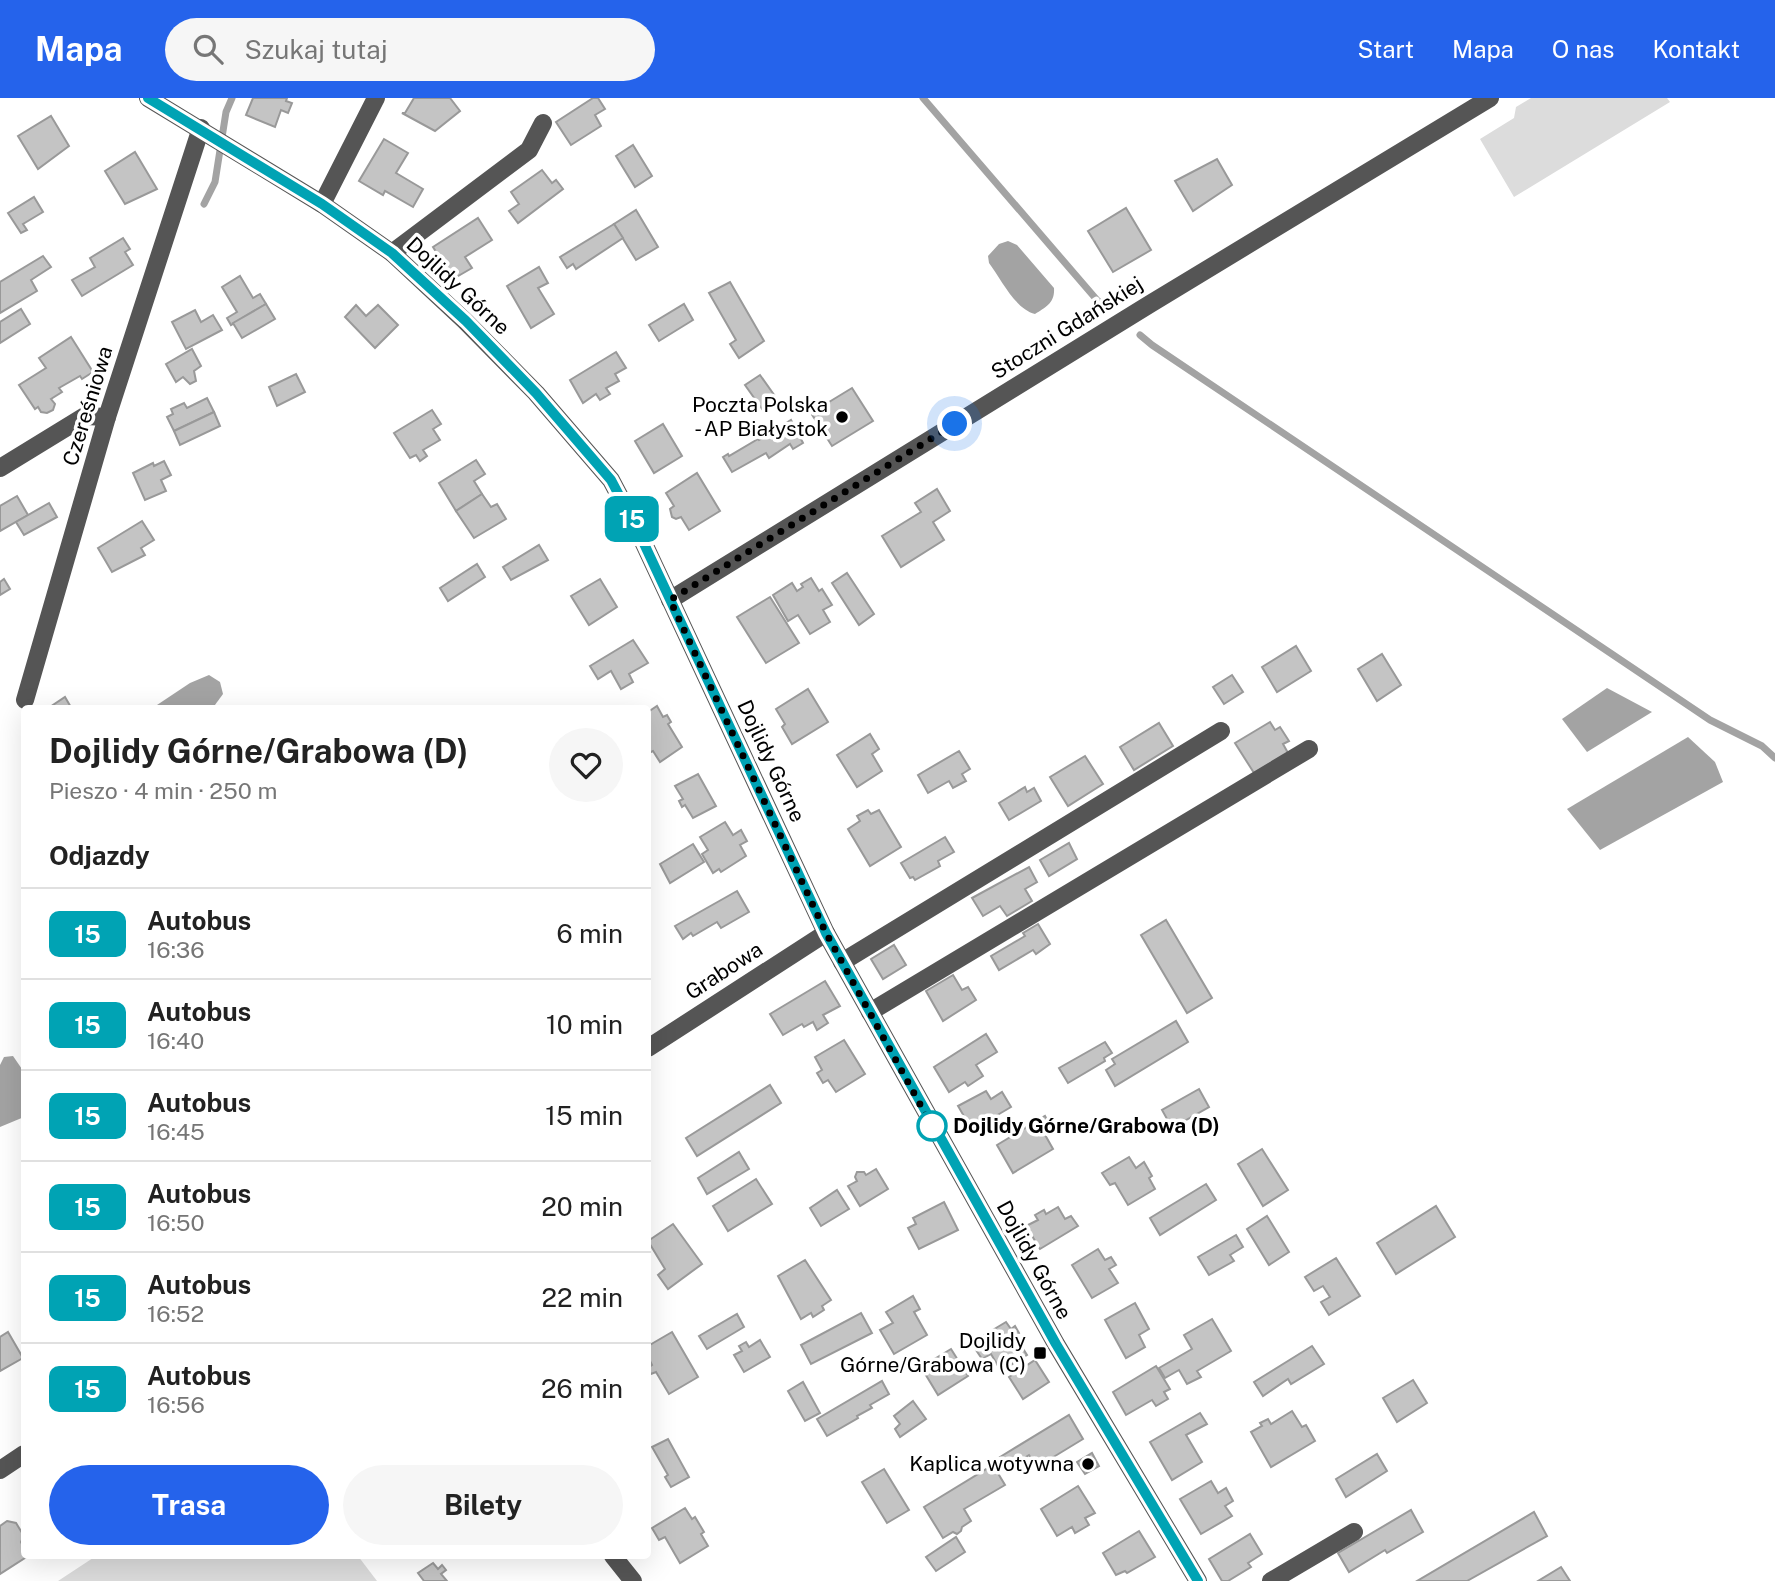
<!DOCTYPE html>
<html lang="pl">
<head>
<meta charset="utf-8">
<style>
  body { margin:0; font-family:"Public Sans",sans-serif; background:#f6f6f6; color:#222; height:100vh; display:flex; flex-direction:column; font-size:26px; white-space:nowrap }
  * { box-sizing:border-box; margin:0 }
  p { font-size:23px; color:#767676 }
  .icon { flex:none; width:38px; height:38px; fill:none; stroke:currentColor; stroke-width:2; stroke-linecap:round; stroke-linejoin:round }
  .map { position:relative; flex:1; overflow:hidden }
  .sheet { position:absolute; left:21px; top:607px; width:630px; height:854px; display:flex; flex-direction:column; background:#fff; border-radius:7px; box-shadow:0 7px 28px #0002 }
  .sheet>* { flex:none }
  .badge { padding:0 14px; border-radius:10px; font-size:24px; line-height:46px }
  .you { position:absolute; width:35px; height:35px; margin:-18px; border:5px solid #fff; border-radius:50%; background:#1a73e8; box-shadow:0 0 0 10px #1a73e833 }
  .map>.badge { position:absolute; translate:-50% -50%; box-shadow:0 0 0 4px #fff }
  h2 { padding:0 28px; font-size:26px; line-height:63px }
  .round { display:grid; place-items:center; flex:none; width:74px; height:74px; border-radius:37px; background:#f6f6f6 }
  .headline { display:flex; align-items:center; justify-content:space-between; height:119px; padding:0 28px }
  h1 { font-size:33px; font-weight:700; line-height:52px }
  .button { display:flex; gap:14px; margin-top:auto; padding:14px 28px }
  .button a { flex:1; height:80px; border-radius:42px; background:#2563eb; color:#fff; font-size:28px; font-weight:700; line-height:80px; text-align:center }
  .button a+a { background:#f6f6f6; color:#222 }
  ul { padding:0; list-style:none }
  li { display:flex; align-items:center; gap:21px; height:91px; padding:0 28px; border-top:2px solid #e0e0e0 }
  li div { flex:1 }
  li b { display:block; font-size:26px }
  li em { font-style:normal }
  li .badge { min-width:77px; font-weight:700; text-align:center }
  header { display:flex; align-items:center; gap:42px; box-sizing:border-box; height:98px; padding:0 35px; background:#2563eb; color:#fff }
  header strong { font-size:33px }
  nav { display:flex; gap:38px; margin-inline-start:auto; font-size:24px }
  .search { width:490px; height:63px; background:#f6f6f6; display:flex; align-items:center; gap:18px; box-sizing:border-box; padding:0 24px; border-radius:38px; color:#767676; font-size:26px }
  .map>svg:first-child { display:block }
</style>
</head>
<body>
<header>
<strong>Mapa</strong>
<div class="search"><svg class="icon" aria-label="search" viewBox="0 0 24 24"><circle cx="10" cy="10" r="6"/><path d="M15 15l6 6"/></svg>Szukaj tutaj</div>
<nav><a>Start</a><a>Mapa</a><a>O nas</a><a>Kontakt</a></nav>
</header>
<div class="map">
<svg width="1775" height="1483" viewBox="0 0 1775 1483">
  <rect width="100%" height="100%" fill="#fff"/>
  <!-- green -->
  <g fill="#dcdcdc">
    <path d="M1531 0H1667L1670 4 1514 99 1480 41 1514 20 1516 9Z"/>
    <path d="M96 1458H358L377 1483H58Z"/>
  </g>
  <!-- water -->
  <g fill="#a3a3a3">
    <path d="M1008 143 1017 147 1054 190C1055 205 1046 209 1035 216 1015 211 1001 181 989 165L988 158 999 146Z"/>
    <path d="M209 577 220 584 223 596 212 611H151L190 585Z"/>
    <path d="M1607 590 1652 614 1587 654 1562 621Z"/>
    <path d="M1688 639 1715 664 1723 684 1600 752 1567 711Z"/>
    <path d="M13 958 24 974V1019L0 1029V967L4 959Z"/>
  </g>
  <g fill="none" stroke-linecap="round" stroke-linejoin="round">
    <!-- stream -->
    <g stroke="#a3a3a3" stroke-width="7">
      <path d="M923 0 1097 202 1105 208"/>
      <path d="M204 106 215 84 226 14 232 0"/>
      <path d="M1140 237 1152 247 1710 622 1762 648 1775 660"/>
    </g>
  </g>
  <!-- building -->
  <g fill="#c4c4c4" stroke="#999" stroke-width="2">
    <path d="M253 0H287L286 3 292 5 288 15 281 12 275 29 246 17Z"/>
    <path d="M414 0H450L460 13 435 33 402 15H405Z"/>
    <path d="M593 0H598L605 11 595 17 601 28 571 47 556 24Z"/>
    <path d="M51 18 69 48 38 71 18 38Z"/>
    <path d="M384 41 408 55 396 75 423 91 413 109 385 93 383 97 359 83Z"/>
    <path d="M633 47 652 78 635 89 616 58Z"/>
    <path d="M135 54 157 91 125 106 105 73Z"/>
    <path d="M1217 61 1232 87 1193 113 1175 83Z"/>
    <path d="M542 72 552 85 556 82 563 91 518 125 509 113 519 106 511 94Z"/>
    <path d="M34 99 43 114 23 126 27 132 21 135 8 115Z"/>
    <path d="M1126 110 1151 152 1113 174 1088 133Z"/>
    <path d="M636 112 658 149 636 162 614 126Z"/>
    <path d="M478 120 492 142 465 159 472 170 453 181 433 149Z"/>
    <path d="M614 126 623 140 576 171 573 166 567 170 560 159Z"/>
    <path d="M123 140 130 151 125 154 133 167 82 198 72 182 95 169 90 160Z"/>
    <path d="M43 158 51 169 31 182 37 193 0 215V184Z"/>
    <path d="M539 169 548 185 538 190 554 216 531 230 507 188Z"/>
    <path d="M240 178 253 200 260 196 266 206 231 227 227 220 237 214 222 189Z"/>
    <path d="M730 184 764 243 739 260 730 246 736 242 709 195Z"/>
    <path d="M266 206 275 221 242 240 233 225Z"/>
    <path d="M684 206 693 222 659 243 649 227Z"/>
    <path d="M356 207 366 218 378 207 398 227 375 250 345 219Z"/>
    <path d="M21 211 30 226 0 245V224Z"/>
    <path d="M195 212 201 224 213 217 222 232 186 251 172 224Z"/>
    <path d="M71 239 93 274 82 281 80 278 59 290 62 294 51 301 55 306 53 312 47 315 41 314 38 309 35 311 19 287 46 270 39 260Z"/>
    <path d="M192 251 201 268 194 273 196 283 190 286 183 279 176 284 166 266Z"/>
    <path d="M616 254 626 270 615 276 619 283 606 290 610 296 600 302 596 296 583 305 570 282Z"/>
    <path d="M296 276 305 294 277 308 269 289Z"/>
    <path d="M760 277 777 301 762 311 745 287Z"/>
    <path d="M852 290 873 323 832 348 811 315Z"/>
    <path d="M207 300 214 314 174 333 167 319 173 316 171 311 184 305 187 310Z"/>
    <path d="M432 312 441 326 433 331 440 342 423 352 427 358 420 363 416 357 410 360 394 335Z"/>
    <path d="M214 314 220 328 180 347 174 333Z"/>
    <path d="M791 322 803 345 793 351 790 346 769 360 766 355 732 374 723 359 728 356 729 358 758 341 759 342Z"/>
    <path d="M663 326 682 358 654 375 635 343Z"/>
    <path d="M476 362 485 376 474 383 482 396 456 413 439 385Z"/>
    <path d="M164 363 171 377 161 382 166 393 145 402 133 375 153 365 154 368Z"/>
    <path d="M697 375 720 413 689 432 681 419 676 421 672 419 670 411 674 408 666 395Z"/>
    <path d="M937 391 950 413 933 424 944 442 901 469 882 438 921 414 915 405Z"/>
    <path d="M482 396 491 409 497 406 506 421 474 440 456 413Z"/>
    <path d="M17 398 28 417 0 433V408Z"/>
    <path d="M49 405 57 419 24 437 16 424Z"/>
    <path d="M142 423 154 442 141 450 145 457 112 474 98 450Z"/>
    <path d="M539 447 548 462 511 482 503 469Z"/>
    <path d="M477 466 485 479 448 503 440 490Z"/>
    <path d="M847 475 874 516 859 527 832 485Z"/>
    <path d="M811 480 819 493 822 491 832 507 823 512 830 524 810 536 798 517 788 523 773 497 792 485 797 493 803 489 801 486Z"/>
    <path d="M4 481 10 491 0 497V484Z"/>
    <path d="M600 481 617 509 589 527 571 498Z"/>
    <path d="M770 499 799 545 766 565 737 519Z"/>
    <path d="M633 542 648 565 629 576 633 584 621 591 611 573 598 581 590 568Z"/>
    <path d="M1296 548 1311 573 1277 594 1262 569Z"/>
    <path d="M1382 556 1401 587 1377 603 1358 571Z"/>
    <path d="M1232 577 1243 594 1224 606 1213 589Z"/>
    <path d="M808 591 828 624 792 646 782 629 785 626 776 611Z"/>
    <path d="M65 599 72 611H47Z"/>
    <path d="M657 608 663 619 667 617 671 624 668 626 682 649 660 664 653 653 649 655 648 653V614Z"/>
    <path d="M1270 624 1275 632 1280 629 1289 643 1283 646 1288 655 1254 675 1235 645Z"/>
    <path d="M1159 625 1173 648 1134 672 1120 649Z"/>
    <path d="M870 636 879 651 872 656 882 673 857 689 837 657Z"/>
    <path d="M959 653 970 671 962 676 966 683 953 690 949 683 928 695 918 677Z"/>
    <path d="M1085 658 1103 686 1068 708 1050 679Z"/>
    <path d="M698 676 716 708 693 720 685 707 682 709 679 703 683 701 675 688Z"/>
    <path d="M1025 689 1027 694 1034 690 1041 703 1009 722 999 705Z"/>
    <path d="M868 712 871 716 879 712 901 749 870 768 848 731 860 723 857 718Z"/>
    <path d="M725 724 733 737 741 732 747 743 740 747 746 758 721 774 719 771 713 775 702 756 708 752 700 739Z"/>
    <path d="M945 739 954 754 938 763 940 768 915 782 913 779 910 780 901 765Z"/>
    <path d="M1069 745 1077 761 1049 778 1040 762Z"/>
    <path d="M693 746 704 764 670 785 660 766Z"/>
    <path d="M1029 769 1037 784 1025 791 1032 803 1007 818 1000 808 983 818 972 800Z"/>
    <path d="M737 793 749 814 721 830 717 824 693 838 691 835 683 841 675 828Z"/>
    <path d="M1166 822 1212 900 1187 915 1141 837Z"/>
    <path d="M1038 826 1050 846 1036 856 1033 852 999 872 991 858 1025 838 1023 835Z"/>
    <path d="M894 847 906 867 883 881 871 861Z"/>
    <path d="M953 877 962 892 968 889 976 902 943 923 926 893Z"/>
    <path d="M825 883 840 908 823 917 828 925 817 932 813 924 804 929 802 926 783 937 770 916Z"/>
    <path d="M1176 923 1188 944 1115 988 1106 972 1115 966 1112 961Z"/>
    <path d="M986 936 997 954 976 967 983 978 968 988 965 984 949 994 934 969Z"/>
    <path d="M844 942 865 976 836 994 828 982 823 985 817 975 822 972 815 959Z"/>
    <path d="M1105 944 1112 955 1104 960 1105 963 1068 985 1059 970Z"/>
    <path d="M770 987 781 1005 697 1058 686 1040Z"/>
    <path d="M1199 991 1209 1009 1172 1030 1162 1012Z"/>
    <path d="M986 993 991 1001 1002 994 1011 1009 972 1032 958 1008Z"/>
    <path d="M1045 1018 1052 1030 1044 1035 1053 1051 1013 1075 997 1047Z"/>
    <path d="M1262 1051 1288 1092 1263 1108 1238 1066Z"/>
    <path d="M739 1054 749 1071 707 1096 698 1080Z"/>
    <path d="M1129 1059 1136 1070 1144 1064 1152 1078 1149 1080 1155 1091 1128 1107 1115 1085 1110 1087 1102 1075Z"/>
    <path d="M876 1071 888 1091 860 1108 848 1088 857 1083 855 1079 857 1074H864L866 1077Z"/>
    <path d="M756 1081 772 1106 728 1133 713 1108Z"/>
    <path d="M1206 1086 1216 1102 1160 1137 1150 1120Z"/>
    <path d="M837 1092 849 1111 821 1128 810 1110Z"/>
    <path d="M944 1104 958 1132 919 1151 908 1130 916 1126 913 1120Z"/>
    <path d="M1436 1108 1455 1139 1396 1176 1377 1145Z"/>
    <path d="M1058 1109 1065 1121 1071 1118 1078 1128 1040 1151 1026 1128 1038 1122 1035 1117 1044 1112 1046 1116Z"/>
    <path d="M1267 1118 1289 1154 1269 1167 1247 1131Z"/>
    <path d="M673 1126 702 1166 668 1191 658 1177 665 1171 648 1143Z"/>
    <path d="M1236 1137 1243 1149 1230 1157 1234 1163 1209 1177 1198 1159Z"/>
    <path d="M1098 1151 1105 1162 1111 1159 1116 1167 1109 1171 1118 1185 1092 1200 1072 1167Z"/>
    <path d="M1336 1160 1360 1198 1329 1217 1321 1204 1330 1199 1323 1188 1314 1193 1305 1179Z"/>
    <path d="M805 1162 831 1202 822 1208 824 1212 813 1219 811 1215 801 1221 778 1178Z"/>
    <path d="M913 1198 920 1211 914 1214 927 1237 894 1256 880 1232 893 1225 886 1214Z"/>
    <path d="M1135 1205 1149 1231 1139 1237 1145 1249 1126 1260 1105 1222Z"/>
    <path d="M861 1215 872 1235 811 1266 801 1247Z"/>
    <path d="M737 1216 744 1229 707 1251 699 1238Z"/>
    <path d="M1212 1221 1231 1253 1197 1273 1201 1279 1187 1286 1179 1272 1165 1280 1159 1270 1192 1251 1184 1237Z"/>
    <path d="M1006 1224 1011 1231 1015 1228 1019 1235 1015 1238 1027 1257 1001 1273 991 1256 982 1261 976 1252 985 1246 981 1239Z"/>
    <path d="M8 1234 23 1260 0 1273V1239Z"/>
    <path d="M672 1234 698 1279 669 1296 656 1274 651 1276 648 1270 652 1267 648 1259V1248Z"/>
    <path d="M760 1242 770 1259 744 1274 734 1257 742 1253 739 1248 746 1244 749 1249Z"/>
    <path d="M1312 1248 1324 1266 1291 1286 1288 1281 1263 1298 1254 1284Z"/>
    <path d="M951 1251 968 1278 938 1297 921 1269Z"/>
    <path d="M1035 1262 1049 1284 1023 1301 1009 1279Z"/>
    <path d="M1156 1268 1170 1291 1164 1294 1168 1301 1156 1308 1152 1302 1126 1317 1113 1294Z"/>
    <path d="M1413 1282 1427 1305 1397 1324 1383 1300Z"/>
    <path d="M882 1283 889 1296 870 1307 872 1310 857 1318 858 1320 827 1338 817 1321Z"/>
    <path d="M803 1284 820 1315 805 1323 788 1293Z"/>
    <path d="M913 1303 926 1321 900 1339 895 1331 900 1326 894 1318Z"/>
    <path d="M1292 1313 1302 1329 1306 1327 1315 1343 1271 1369 1251 1334 1262 1328 1260 1325 1268 1321 1271 1326Z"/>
    <path d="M1200 1315 1207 1326 1186 1337 1202 1364 1172 1382 1150 1344Z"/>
    <path d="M1069 1317 1083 1341 1037 1369 1029 1357 1007 1371 1000 1359Z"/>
    <path d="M668 1341 689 1379 671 1389 665 1379 668 1377 652 1349Z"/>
    <path d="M1092 1355 1099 1368 1085 1376 1077 1364Z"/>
    <path d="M1377 1356 1387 1373 1346 1399 1336 1381Z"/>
    <path d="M993 1367 1005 1387 964 1411 971 1423 962 1429 961 1433 957 1436 953 1434 943 1440 924 1409Z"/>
    <path d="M884 1371 909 1412 887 1425 862 1384Z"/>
    <path d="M1211 1383 1218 1395 1226 1390 1233 1403 1225 1408 1232 1418 1201 1436 1180 1401Z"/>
    <path d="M1078 1388 1095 1415 1085 1420 1089 1427 1075 1435 1072 1429 1057 1438 1041 1411Z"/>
    <path d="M685 1410 692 1421 695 1419 704 1434 701 1436 708 1448 680 1465 665 1439 659 1442 652 1430Z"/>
    <path d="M1411 1412 1423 1434 1387 1455 1385 1452 1349 1474 1338 1455Z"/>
    <path d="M1534 1414 1547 1438 1467 1483H1417Z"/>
    <path d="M7 1423 16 1425 24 1438 21 1444 24 1450V1458H28L0 1476V1428Z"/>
    <path d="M1139 1433 1155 1459 1127 1475 1125 1473 1116 1477 1103 1455Z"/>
    <path d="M1250 1436 1262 1456 1248 1465 1251 1469 1228 1483H1222L1209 1461Z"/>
    <path d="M956 1439 965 1454 936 1473 926 1459Z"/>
    <path d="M433 1465 438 1471 442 1467 446 1472 441 1476 447 1483H424L418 1475Z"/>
    <path d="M1561 1469 1570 1483H1538Z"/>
  </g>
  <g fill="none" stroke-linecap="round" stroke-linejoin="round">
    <!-- minor -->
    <g stroke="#555" stroke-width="18">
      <path d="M148 0 322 106 392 155 465 223 536 295 611 382 639 435 826 835 1056 1246 1198 1483"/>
      <path d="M322 106 376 0"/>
      <path d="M392 155 529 52 543 25"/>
      <path d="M0 370 85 318 107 319"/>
      <path d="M670 502 1150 206 1490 0"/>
      <path d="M25 602 107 319 201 30"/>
      <path d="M842 864 1221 633"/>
      <path d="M870 914 1309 651"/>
      <path d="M648 950 826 835"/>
      <path d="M0 1372 24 1356"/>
      <path d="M613 1458 633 1483"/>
      <path d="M1271 1483 1354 1434"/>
    </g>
  </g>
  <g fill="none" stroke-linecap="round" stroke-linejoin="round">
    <!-- line casing -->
    <g stroke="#fff" stroke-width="16">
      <path id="line" d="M148 0 322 106 392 155 466 223 536 295 611 382 639 435 826 835 1056 1246 1198 1483"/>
    </g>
    <!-- line -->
    <use href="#line" stroke="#00a3b4" stroke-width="10"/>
    <!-- walk -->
    <path stroke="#000" stroke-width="7" stroke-dasharray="0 12.6" d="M932 1028 826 835 670 502 955 326"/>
  </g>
  <!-- markers -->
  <g fill="#000" stroke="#fff" stroke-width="2.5">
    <circle cx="842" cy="319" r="7"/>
    <rect x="1033" y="1248" width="14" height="14" rx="3.5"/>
    <circle cx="1088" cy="1366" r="7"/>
  </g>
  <circle fill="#fff" stroke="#00a3b4" stroke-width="3.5" cx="932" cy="1028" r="14"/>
  <g text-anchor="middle" stroke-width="7" stroke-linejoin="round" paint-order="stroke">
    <!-- street labels -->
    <g font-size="21" fill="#000" stroke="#fff">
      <text transform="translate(458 188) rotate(43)" y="7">Dojlidy Górne</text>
      <text transform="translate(1067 230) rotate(-32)" y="7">Stoczni Gdańskiej</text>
      <text transform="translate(88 308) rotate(-73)" y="7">Czereśniowa</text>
      <text transform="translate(771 663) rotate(65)" y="7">Dojlidy Górne</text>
      <text transform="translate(724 873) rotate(-33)" y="7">Grabowa</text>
      <text transform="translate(1034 1162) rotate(61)" y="7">Dojlidy Górne</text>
    </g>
    <!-- poi labels -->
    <g font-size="21" fill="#000" stroke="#fff" text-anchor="end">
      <text x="828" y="314">Poczta Polska<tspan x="828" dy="24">- AP Białystok</tspan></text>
      <text x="1026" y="1250">Dojlidy<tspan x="1026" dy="24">Górne/Grabowa (C)</tspan></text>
      <text x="1074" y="1373">Kaplica wotywna</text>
    </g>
    <!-- stop labels -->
    <g font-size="21" font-weight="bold" fill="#000" stroke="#fff" text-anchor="start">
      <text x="953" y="1035">Dojlidy Górne/Grabowa (D)</text>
    </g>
  </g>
</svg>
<div class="you" style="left:955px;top:326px"></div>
<b class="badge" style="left:632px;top:421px;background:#00a3b4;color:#fff">15</b>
<section class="sheet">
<div class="headline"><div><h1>Dojlidy Górne/Grabowa (D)</h1><p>Pieszo · 4 min · 250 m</p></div><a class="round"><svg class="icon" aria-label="heart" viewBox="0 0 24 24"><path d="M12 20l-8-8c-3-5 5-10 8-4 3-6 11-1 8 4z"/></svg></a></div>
<h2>Odjazdy</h2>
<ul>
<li><span class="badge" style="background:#00a3b4;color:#fff">15</span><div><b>Autobus</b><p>16:36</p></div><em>6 min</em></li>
<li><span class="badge" style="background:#00a3b4;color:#fff">15</span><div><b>Autobus</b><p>16:40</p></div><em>10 min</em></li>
<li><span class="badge" style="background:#00a3b4;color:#fff">15</span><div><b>Autobus</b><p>16:45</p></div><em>15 min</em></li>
<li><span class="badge" style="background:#00a3b4;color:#fff">15</span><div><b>Autobus</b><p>16:50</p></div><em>20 min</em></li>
<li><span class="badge" style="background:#00a3b4;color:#fff">15</span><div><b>Autobus</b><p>16:52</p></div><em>22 min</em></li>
<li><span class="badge" style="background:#00a3b4;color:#fff">15</span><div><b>Autobus</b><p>16:56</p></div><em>26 min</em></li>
</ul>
<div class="button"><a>Trasa</a><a>Bilety</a></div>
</section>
</div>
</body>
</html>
